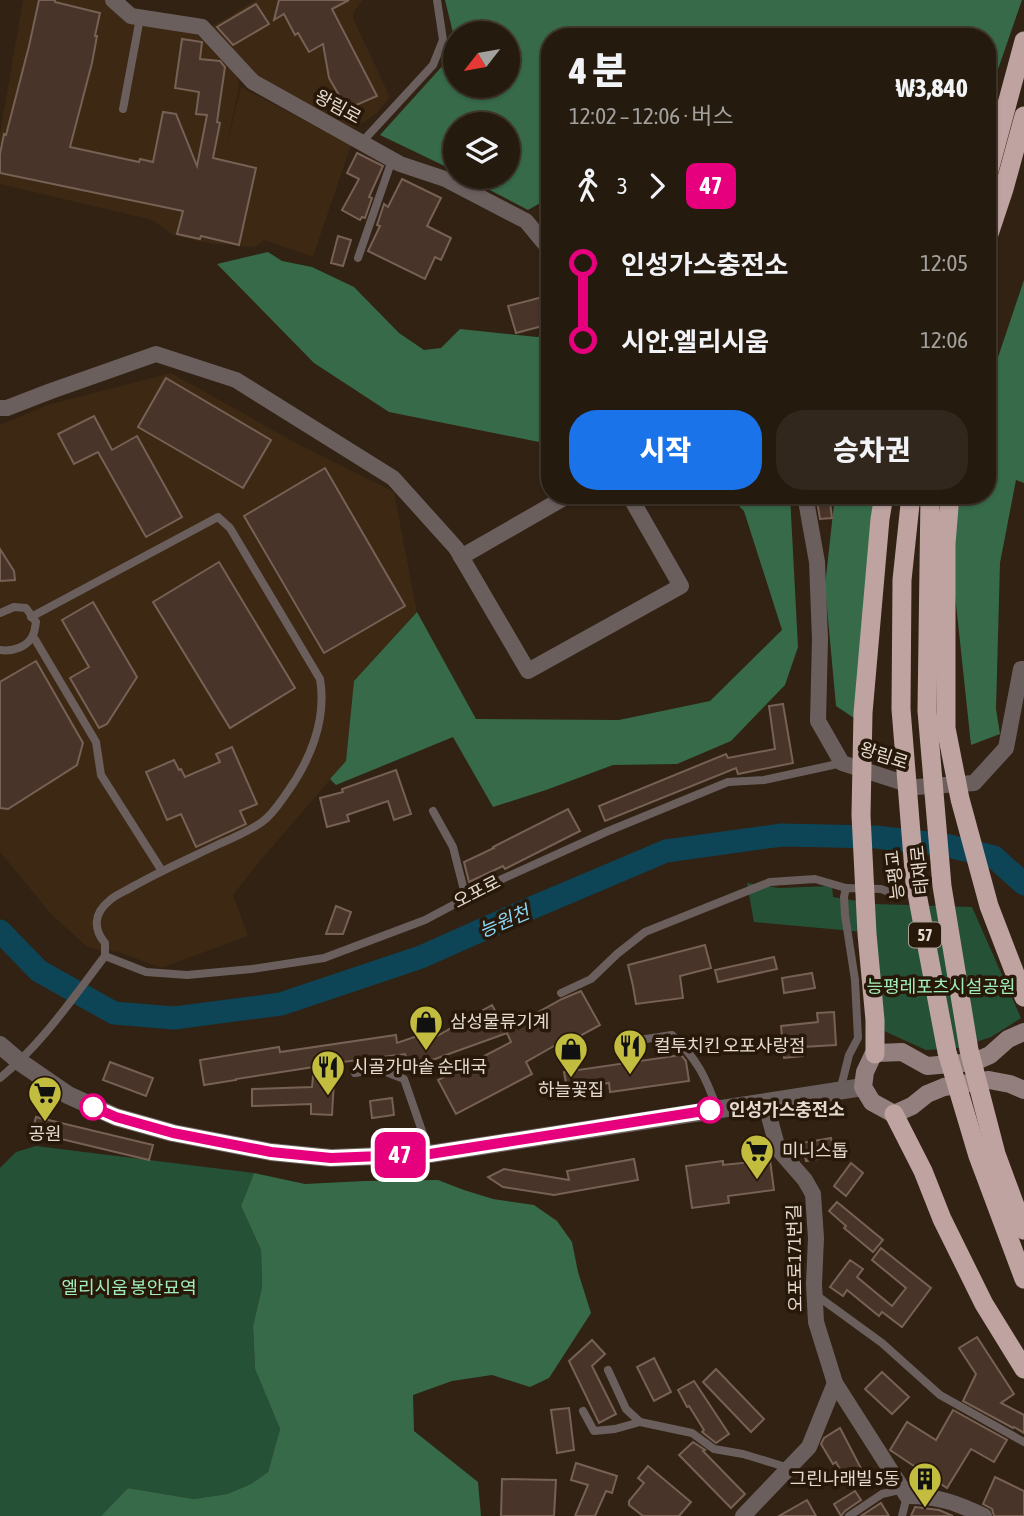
<!DOCTYPE html>
<html lang="ko">
<head>
<meta charset="utf-8">
<style>
  body { margin:0; font-family:"Asap Condensed","Noto Sans KR",sans-serif; background:#31271c; color:#f1f3f6; height:100vh; display:flex; flex-direction:column; font-size:26px; white-space:nowrap }
  * { box-sizing:border-box; margin:0 }
  p { font-size:23px; color:#a3a19e }
  .icon { flex:none; width:38px; height:38px; fill:none; stroke:currentColor; stroke-width:2; stroke-linecap:round; stroke-linejoin:round }
  .map { position:relative; flex:1; overflow:hidden }
  .side { position:absolute; left:541px; top:28px; width:455px; height:476px; display:flex; flex-direction:column; background:#251a0e; border-radius:28px; box-shadow:0 2px 5px #0004,0 0 0 2px #42382e }
  .side>* { flex:none }
  .badge { padding:0 14px; border-radius:10px; font-size:24px; line-height:46px }
  .needle { width:46px; rotate:239deg }
  .controls { position:absolute; left:443px; top:21px; display:grid; gap:14px }
  .controls a { display:grid; place-items:center; width:77px; height:77px; border-radius:50%; background:#251a0e; box-shadow:0 2px 5px #0004,0 0 0 2px #42382e; font-size:35px }
  .map>.badge { position:absolute; translate:-50% -50%; box-shadow:0 0 0 4px #fff }
  .legs { display:flex; align-items:center; gap:10px; height:77px; padding:0 28px; font-size:23px }
  .legs p { margin-inline-start:auto }
  .head { display:flex; align-items:center; justify-content:space-between; height:119px; padding:0 28px }
  h1 { font-size:38px; font-weight:800; line-height:52px }
  .button { display:flex; gap:14px; margin-top:auto; padding:14px 28px }
  .button a { flex:1; height:80px; border-radius:28px; background:#1a73e8; color:#fff; font-size:28px; font-weight:800; line-height:80px; text-align:center }
  .button a+a { background:#31271c; color:#f1f3f6 }
  ul { padding:0 28px; list-style:none }
  li { display:flex; align-items:center; gap:24px; height:77px; font-size:26px }
  li i { display:grid; place-items:center; width:10px; height:100%; margin:0 9px; background:currentColor }
  li i::after { content:''; width:18px; height:18px; margin:-9px; border:5px solid; border-radius:50%; background:#251a0e }
  li p { margin-inline-start:auto }
  li:first-child i { background:linear-gradient(#0000 50%,currentColor 0) }
  li:last-child i { background:linear-gradient(currentColor 50%,#0000 0) }
  .map>svg:first-child { display:block }
</style>
</head>
<body>
<div class="map">
<svg width="1024" height="1516" viewBox="0 0 1024 1516">
  <rect width="100%" height="100%" fill="#312213"/>
  <!-- built -->
  <g fill="#3c2813">
    <path d="M23 0H106L192 31 212 47 237 72 239 87 227 145 241 87 351 145 313 257 264 240 255 247 206 243 173 235 152 220 0 184V133Z"/>
    <path d="M256 0H363L354 11 353 18 390 97 377 113 355 128 319 113 258 79 211 27Z"/>
    <path d="M171 373 296 443 394 492 417 612 354 681 346 761 260 861 233 895 248 936 161 968 119 952 100 950 87 947 52 915 0 852V425L47 405Z"/>
  </g>
  <!-- green -->
  <g fill="#255236">
    <path d="M747 883 779 888 832 886 833 897 875 904 972 907 1021 1018 991 1037 958 1048 926 1050 882 1030 875 933 754 922Z"/>
    <path d="M36 1146 254 1173 241 1206 261 1250 262 1287 253 1326 255 1369 280 1429 268 1472 251 1484 227 1494 194 1499 128 1488 101 1516H0V1168L16 1152Z"/>
  </g>
  <!-- forest -->
  <g fill="#366a49">
    <path d="M445 0H1022L987 101V37H550L549 198 528 210 465 177H508V124H455V171L380 135 455 52V86H508V33H455V41Z"/>
    <path d="M268 252 282 261 312 267 354 287 399 333 424 350 441 348 460 329 537 337 549 334V444L389 412 314 363 217 264Z"/>
    <path d="M1024 280V483L1016 480 1000 563 996 709 1000 734 971 745 950 548 961 495H987V390Z"/>
    <path d="M728 495H790L798 647 785 685 731 741 677 764 613 765 546 790 493 807 453 737 336 785 330 779 346 761 354 681 417 612 476 719 619 720 710 701 782 630 744 511Z"/>
    <path d="M835 495H879L854 718 836 706 825 586Z"/>
    <path d="M254 1173 305 1184 364 1181 438 1180 464 1190 493 1199 534 1205 557 1221 572 1242 578 1272 591 1313 549 1378 530 1387 492 1375 452 1381 413 1395 414 1431 478 1482 481 1516H101L128 1488 194 1499 227 1494 251 1484 268 1472 280 1429 255 1369 253 1326 262 1287 261 1250 241 1206Z"/>
  </g>
  <g fill="none" stroke-linecap="round" stroke-linejoin="round">
    <!-- river -->
    <path stroke="#0d4456" stroke-width="23" d="M0 931 39 971 114 1013 174 1018 281 1004 421 957 529 909 666 851 782 835 876 837 945 845 994 857 1024 884"/>
  </g>
  <!-- building -->
  <g fill="#49342a" stroke="#776155" stroke-width="2">
    <path d="M39 0H55V2L100 13 95 36H97L92 63 70 147 139 162 140 159 153 162 163 112 176 114 197 166 207 115 196 114 199 92 175 88 182 39 202 42 200 59 220 61 225 67 217 122 220 123 213 158 256 168 239 245 201 236 200 239 177 234 183 211 0 173V154L4 134 6 135 29 46Z"/>
    <path d="M279 0H349L332 9 377 96 347 109 329 78 323 44 309 52 298 33 295 35 284 14 274 20Z"/>
    <path d="M256 4 269 24 233 45 217 27Z"/>
    <path d="M357 153 383 166 369 197 372 198 365 218 362 217 360 220 342 210 359 179 347 173Z"/>
    <path d="M402 179 441 198 427 226 451 238 441 260 435 257 425 279 368 251 380 226 377 225 384 204 388 207Z"/>
    <path d="M338 236 351 240 343 266 331 263Z"/>
    <path d="M550 295V324L516 333 508 306Z"/>
    <path d="M166 378 271 440 243 488 138 427Z"/>
    <path d="M94 416 112 450 137 436 182 517 146 537 98 452 74 464 58 434Z"/>
    <path d="M325 468 405 606 324 653 244 516Z"/>
    <path d="M816 495H827L828 502H830L832 518 820 519Z"/>
    <path d="M0 549 14 571 15 580 0 581Z"/>
    <path d="M219 562 295 688 230 728 153 602Z"/>
    <path d="M93 602 137 677 107 724 99 728 70 678 89 667 62 620Z"/>
    <path d="M36 661 83 743 77 765 8 809 0 808V682Z"/>
    <path d="M783 704 793 763 738 774 736 768 605 821 599 806 726 754 728 758 775 749 769 706Z"/>
    <path d="M232 747 257 804 240 811 246 824 196 847 181 814 167 820 146 772 174 760 179 770 181 769 185 777 220 762 216 754Z"/>
    <path d="M396 770 411 814 394 820 388 801 347 815 349 821 327 827 320 798 343 792 342 789Z"/>
    <path d="M568 809 580 831 505 869 503 866 469 882 464 862 494 848 493 847Z"/>
    <path d="M336 906 351 912 343 934H326Z"/>
    <path d="M705 945 711 968 680 976 683 998 636 1004 633 986 628 965Z"/>
    <path d="M774 957 777 969 718 982 715 970Z"/>
    <path d="M812 973 815 988 784 993 782 978Z"/>
    <path d="M581 991 600 1025 556 1049 554 1046 526 1062 532 1074 456 1114 438 1080 511 1042 507 1033 410 1068 405 1054 335 1063 332 1115 311 1114V1104L252 1106V1089L312 1087 314 1067 236 1079V1080L204 1085 200 1060 279 1047 280 1052 396 1035 397 1043 435 1030 437 1036 492 1005 506 1030 562 999Z"/>
    <path d="M834 1012 836 1045 802 1047 803 1056 784 1058 781 1026 818 1022 817 1013Z"/>
    <path d="M681 1055 686 1061 689 1081 610 1092 609 1083 567 1089 564 1072Z"/>
    <path d="M110 1062 153 1078 146 1096 103 1080Z"/>
    <path d="M392 1098 394 1115 372 1118 370 1101Z"/>
    <path d="M36 1117 153 1145 149 1160 32 1132Z"/>
    <path d="M831 1138 835 1156 806 1161 802 1143Z"/>
    <path d="M634 1159 638 1180 554 1195 503 1187 488 1177 504 1169 569 1180 567 1171Z"/>
    <path d="M770 1160 774 1190 728 1196 729 1203 692 1208 686 1166 723 1161V1165Z"/>
    <path d="M851 1163 863 1173 846 1196 834 1186Z"/>
    <path d="M837 1202 883 1240 873 1252 844 1228 846 1226 829 1211Z"/>
    <path d="M881 1248 931 1288 902 1327 882 1312 879 1316 847 1290 843 1296 830 1287 850 1260 863 1269 857 1277 892 1306 906 1288 872 1260Z"/>
    <path d="M977 1337 1014 1394 1001 1403 1024 1415V1433L1014 1427 1013 1428 963 1401 976 1374 959 1348Z"/>
    <path d="M592 1340 605 1354 592 1366 616 1414 599 1423 569 1361Z"/>
    <path d="M654 1358 671 1392 654 1401 637 1367Z"/>
    <path d="M716 1369 764 1419 751 1432 703 1382Z"/>
    <path d="M882 1372 909 1397 892 1414 865 1389Z"/>
    <path d="M694 1381 729 1434 716 1443 702 1432 704 1430 689 1406 687 1407 678 1390Z"/>
    <path d="M569 1408 574 1450 557 1453 551 1410Z"/>
    <path d="M953 1410 1007 1440 994 1462 971 1449 947 1488 890 1450 907 1422 936 1440Z"/>
    <path d="M840 1428 865 1476 848 1485 836 1462 833 1464 821 1444 824 1438Z"/>
    <path d="M693 1442 705 1450 703 1451 745 1494 731 1508 679 1455Z"/>
    <path d="M576 1463 617 1476 612 1493 606 1491 595 1516H575L588 1485 571 1480Z"/>
    <path d="M648 1466 691 1502 679 1516H643L629 1505V1501L644 1483 638 1478Z"/>
    <path d="M995 1477 1024 1491V1516H994L992 1509 983 1504Z"/>
    <path d="M502 1479 556 1480 554 1516H501Z"/>
    <path d="M855 1491 861 1500 845 1511 841 1516 834 1504Z"/>
    <path d="M807 1500 816 1516H779Z"/>
    <path d="M881 1503 889 1516H861L867 1512Z"/>
    <path d="M915 1507 939 1510 953 1516H911Z"/>
  </g>
  <g fill="none" stroke-linecap="round" stroke-linejoin="round">
    <!-- service -->
    <g stroke="#6b5f5e" stroke-width="8">
      <path d="M123 109 140 18"/>
      <path d="M362 142 433 65 443 40 437 0"/>
      <path d="M358 258 392 160"/>
      <path d="M0 613 14 607 26 608 36 622C35 627 35 631 33 635 28 647 12 652 0 650"/>
      <path d="M33 636 96 742 101 775 162 871"/>
      <path d="M433 811 453 847 466 898"/>
      <path d="M105 956 146 972 187 975 252 969 324 958 425 920 500 880 606 832 728 782 764 780 842 763"/>
      <path d="M561 993 591 979 617 954 645 932 770 882 815 879 846 888"/>
      <path d="M639 1040 672 1035C697 1059 706 1077 717 1109"/>
      <path d="M355 1073 378 1069 404 1079 430 1154"/>
      <path d="M0 1078C42 1044 72 999 105 956V943C93 929 94 913 109 901 115 895 124 892 132 887 160 871 190 858 219 844 233 838 249 831 262 822 272 815 279 804 286 794 310 761 327 720 320 679L230 528 218 517 31 617"/>
      <path d="M840 1091 849 1055 858 1038 855 980 845 915 844 897 846 888 881 889 889 892"/>
      <path d="M816 1295 882 1343 940 1395 1024 1442"/>
      <path d="M608 1370 626 1409 640 1422 692 1433 714 1449 743 1454 789 1468"/>
      <path d="M583 1411 594 1431 615 1429 640 1422"/>
      <path d="M849 1516 882 1494 903 1489"/>
      <path d="M902 1516 907 1496"/>
    </g>
    <!-- minor -->
    <g stroke="#6b5f5e" stroke-width="16">
      <path d="M113 0 131 16 202 27 253 82 400 164 445 179 526 221 550 250"/>
      <path d="M0 408H7L51 391 156 354 236 380 393 478 456 548 528 671 681 586 629 495"/>
      <path d="M805 495 817 562 820 639 818 721 842 763 916 787 974 783 1006 748 1021 669H1024"/>
      <path d="M461 557 569 495"/>
      <path d="M765 1102 778 1149 805 1180 813 1194 816 1238 814 1284 816 1322 835 1383 907 1496C938 1496 957 1503 984 1516"/>
      <path d="M743 1516 809 1447 835 1383"/>
    </g>
    <!-- tertiary -->
    <path stroke="#6b5f5e" stroke-width="18" d="M0 1045 20 1062 68 1095 116 1117 173 1133 271 1152 331 1158 430 1154 863 1087"/>
    <!-- secondary -->
    <path stroke="#927f7e" stroke-width="18" d="M1024 1032 1008 1039 990 1055 974 1062 927 1066 902 1052 877 1053 873 1055 865 1072 863 1087 872 1102 894 1114 912 1106 927 1094 944 1087 989 1080 1010 1084 1024 1090"/>
    <!-- trunk -->
    <g stroke="#bea3a1" stroke-width="19">
      <path d="M987 178 1024 41"/>
      <path d="M987 240 1004 189 1024 116"/>
      <path d="M911 495 902 580 901 709 915 883 947 1052 978 1156 1024 1279"/>
      <path d="M930 495 927 711 942 886 969 1050 996 1154 1024 1230"/>
      <path d="M950 495 946 544V728L960 799 989 906 1024 997"/>
      <path d="M875 1054V1020L867 934 861 815 863 713 880 519 884 495"/>
      <path d="M894 1114 923 1171 942 1219 984 1304 1024 1369"/>
    </g>
  </g>
  <g fill="none" stroke-linecap="round" stroke-linejoin="round">
    <!-- line-1 casing -->
    <g stroke="#fff" stroke-width="16">
      <path id="line-1" d="M93 1107 116 1117 173 1133 271 1152 331 1158 430 1154 710 1110"/>
    </g>
    <!-- line-1 -->
    <use href="#line-1" stroke="#e6007e" stroke-width="10"/>
  </g>
  <!-- icons -->
  <defs>
    <g id="shop-pin" transform="scale(1.75)"><path d="M0 17L-7.5 6A9.5 9.5 0 1 1 7.5 6Z" fill="#c2bd3f" stroke="#271809"/><path d="M-5-2.5h2.3a2.7 3.5 0 0 1 5.4 0H5L5.5 6h-11ZM-1.5-2.5h3a1.5 2.3 0 0 0-3 0Z" fill="#111"/></g>
    <g id="restaurant-pin" transform="scale(1.75)"><path d="M0 17L-7.5 6A9.5 9.5 0 1 1 7.5 6Z" fill="#c2bd3f" stroke="#271809"/><path d="M-5-6h1v4h1v-4h1v4h1v-4h1v5L-1.5 .5V6h-2V.5L-5-1ZM5-6V6H3V1.5H1.5Q1.5-4 5-6Z" fill="#111"/></g>
    <g id="supermarket-pin" transform="scale(1.75)"><path d="M0 17L-7.5 6A9.5 9.5 0 1 1 7.5 6Z" fill="#c2bd3f" stroke="#271809"/><path d="M-6-5.5h2.5l.6 2H6L4.5 2H-2.5L-4.4-4H-6ZM-1.5 3.2a1.3 1.3 0 1 0 .1 0ZM3 3.2a1.3 1.3 0 1 0 .1 0Z" fill="#111"/></g>
    <g id="building-pin" transform="scale(1.75)"><path d="M0 17L-7.5 6A9.5 9.5 0 1 1 7.5 6Z" fill="#c2bd3f" stroke="#271809"/><path d="M-4-6H4V6H1V3H-1V6H-4ZM-2.5-4.3h1.7v1.8h-1.7ZM.8-4.3h1.7v1.8H.8ZM-2.5-1h1.7V.8h-1.7ZM.8-1h1.7V.8H.8Z" fill="#111"/></g>
  </defs>
  <g fill-rule="evenodd">
    <use href="#shop-pin" x="426" y="1022"/>
    <use href="#restaurant-pin" x="630" y="1046"/>
    <use href="#shop-pin" x="571" y="1049"/>
    <use href="#restaurant-pin" x="328" y="1067"/>
    <use href="#supermarket-pin" x="45" y="1093"/>
    <use href="#supermarket-pin" x="757" y="1151"/>
    <use href="#building-pin" x="925" y="1479"/>
  </g>
  <!-- markers -->
  <g fill="#fff" stroke="#e6007e" stroke-width="3.5">
    <circle cx="93" cy="1107" r="12"/>
    <circle cx="710" cy="1110" r="12"/>
  </g>
  <g text-anchor="middle" stroke-width="7" stroke-linejoin="round" paint-order="stroke">
    <!-- shield labels -->
    <rect fill="#271809" stroke="#aca095" stroke-width="2" x="909" y="922.5" width="32" height="25" rx="5"/>
    <g font-size="16" font-weight="bold" fill="#e5dbd1">
      <text x="925" y="941">57</text>
    </g>
    <!-- street labels -->
    <g font-size="18" fill="#e5dbd1" stroke="#271809">
      <text transform="translate(338 107) rotate(29)" y="6">왕림로</text>
      <text transform="translate(884 756) rotate(18)" y="6">왕림로</text>
      <text transform="translate(920 870) rotate(-96)" y="6">태재로</text>
      <text transform="translate(895 875) rotate(-97)" y="6">능평교</text>
      <text transform="translate(477 892) rotate(-27)" y="6">오포로</text>
      <text transform="translate(795 1258) rotate(-91)" y="6">오포로171번길</text>
    </g>
    <!-- park labels -->
    <g font-size="18" fill="#a0efba" stroke="#271809">
      <text x="941" y="993">능평레포츠시설공원</text>
      <text x="129" y="1294">엘리시움 봉안묘역</text>
    </g>
    <!-- poi labels -->
    <g font-size="18" fill="#e5dbd1" stroke="#271809" text-anchor="start">
      <text x="450" y="1028">삼성물류기계</text>
      <text x="654" y="1052">컬투치킨 오포사랑점</text>
      <text x="352" y="1073">시골가마솥 순대국</text>
      <text x="571" y="1096" text-anchor="middle">하늘꽃집</text>
      <text x="45" y="1140" text-anchor="middle">공원</text>
      <text x="782" y="1157">미니스톱</text>
      <text x="900" y="1485" text-anchor="end">그린나래빌 5동</text>
    </g>
    <!-- stop labels -->
    <g font-size="18" font-weight="bold" fill="#e5dbd1" stroke="#271809" text-anchor="start">
      <text x="729" y="1116">인성가스충전소</text>
    </g>
    <!-- water labels -->
    <g font-size="19" font-style="italic" fill="#8cd8f6" stroke="#271809">
      <text transform="translate(504 921) rotate(-23)" y="7">능원천</text>
    </g>
  </g>
</svg>
<div class="controls">
<a><svg class="needle" viewBox="-14 -14 28 28"><path d="M0-13l5 13h-10z" fill="#e53935"/><path d="M0 13l5-13h-10z" fill="#a3a19e"/></svg></a>
<a><svg class="icon" aria-label="layers" viewBox="0 0 24 24"><path d="M12 4l9 5-9 5-9-5zM3 14l9 5 9-5"/></svg></a>
</div>
<b class="badge" style="left:400px;top:1155px;background:#e6007e;color:#fff">47</b>
<section class="side">
<div class="head"><div><h1>4 분</h1><p>12:02 – 12:06 · 버스</p></div><b>₩3,840</b></div>
<div class="legs"><svg class="icon" aria-label="walk" viewBox="0 0 24 24"><circle cx="13" cy="4" r="2"/><path d="M13 8l-2 6 4 7M11 14l-3 7M7 12l3-4h3l4 4"/></svg>3<svg class="icon" aria-label="forward" viewBox="0 0 24 24"><path d="M9 5l7 7-7 7"/></svg><b class="badge" style="background:#e6007e;color:#fff">47</b></div>
<ul>
<li><i style="color:#e6007e"></i><b>인성가스충전소</b><p>12:05</p></li>
<li><i style="color:#e6007e"></i><b>시안.엘리시움</b><p>12:06</p></li>
</ul>
<div class="button"><a>시작</a><a>승차권</a></div>
</section>
</div>
</body>
</html>
